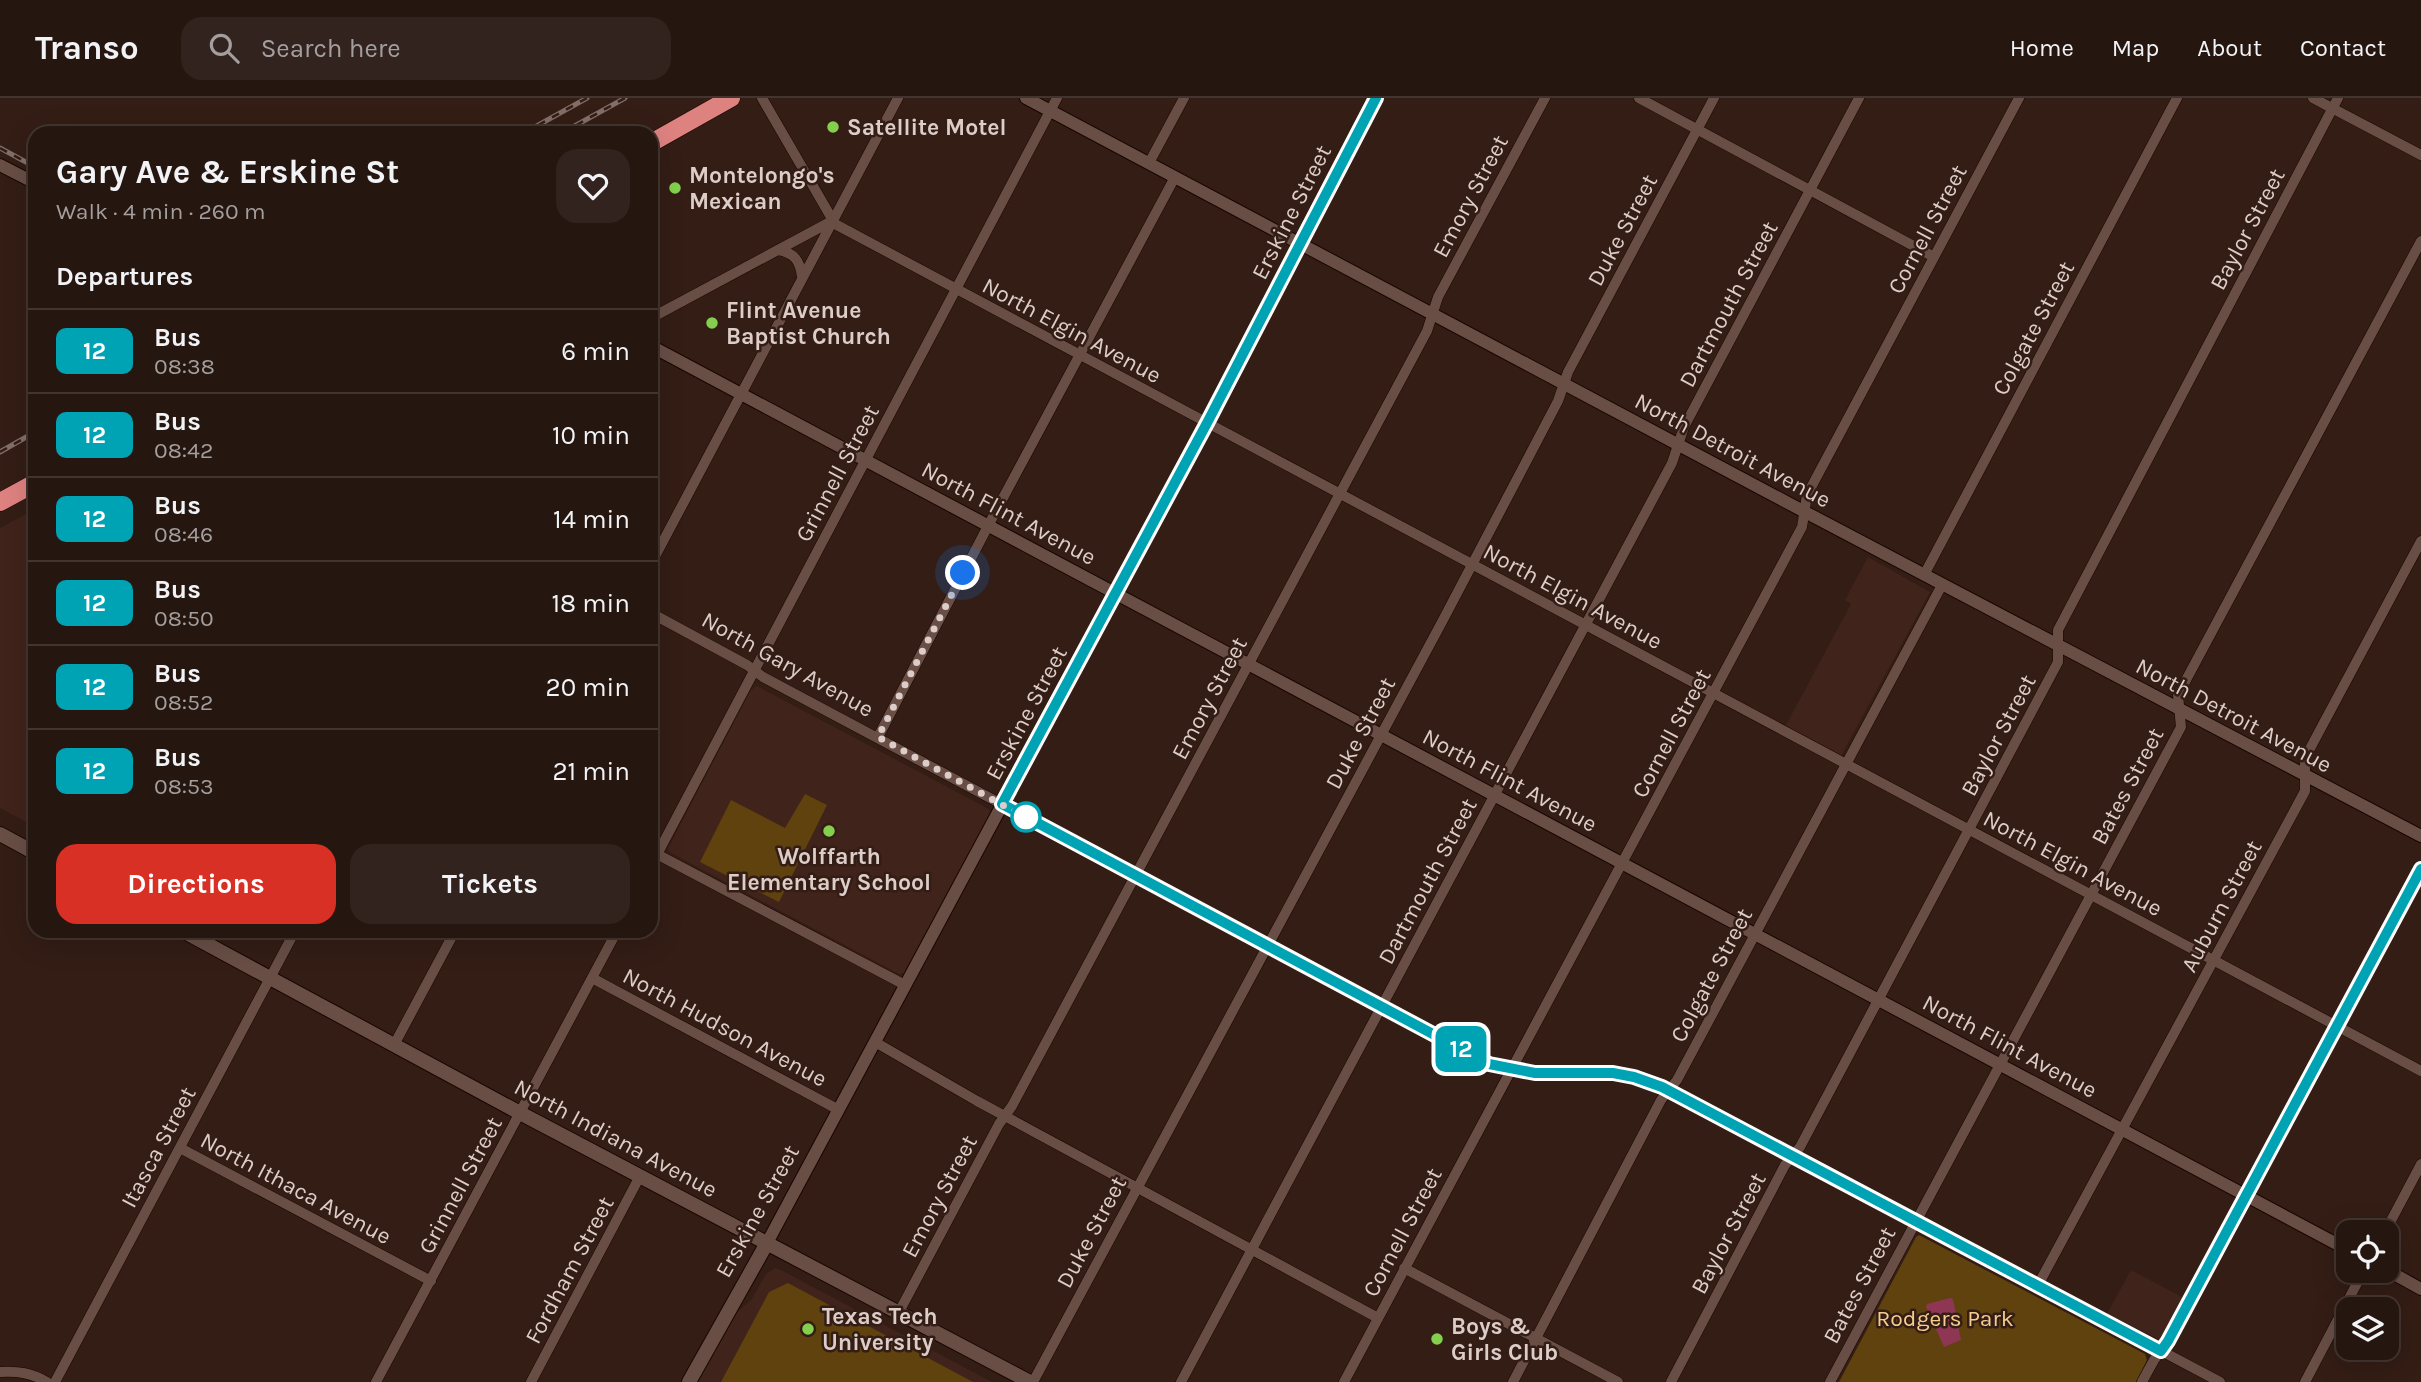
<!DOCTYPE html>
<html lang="en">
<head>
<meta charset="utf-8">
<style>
  body { margin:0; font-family:Karla,sans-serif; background:#32231e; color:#f1f3f6; height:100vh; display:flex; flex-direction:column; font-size:26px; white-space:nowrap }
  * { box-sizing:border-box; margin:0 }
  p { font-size:23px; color:#a49f9f }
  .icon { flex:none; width:38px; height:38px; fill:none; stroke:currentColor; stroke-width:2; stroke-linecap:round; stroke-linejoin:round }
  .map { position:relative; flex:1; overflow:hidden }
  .drawer { position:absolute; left:28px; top:28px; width:630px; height:812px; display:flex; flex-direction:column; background:#261610; border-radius:21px; box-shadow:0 7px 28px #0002,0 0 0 2px #423530 }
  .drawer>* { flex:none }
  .badge { padding:0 14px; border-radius:10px; font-size:24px; line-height:46px }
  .tools { position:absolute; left:2336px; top:1122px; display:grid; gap:14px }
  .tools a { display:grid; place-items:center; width:63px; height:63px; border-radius:14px; background:#261610; box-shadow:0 7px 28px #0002,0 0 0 2px #423530; font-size:35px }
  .you { position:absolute; width:35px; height:35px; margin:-18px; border:5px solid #fff; border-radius:50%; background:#1a73e8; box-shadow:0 0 0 10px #1a73e833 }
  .map>.badge { position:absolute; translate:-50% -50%; box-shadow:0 0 0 4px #fff }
  h2 { padding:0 28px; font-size:26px; line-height:63px }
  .round { display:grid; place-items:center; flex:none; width:74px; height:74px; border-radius:21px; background:#32231e }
  .summary { display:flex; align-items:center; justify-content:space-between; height:119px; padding:0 28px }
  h1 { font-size:33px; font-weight:700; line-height:52px }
  .cta { display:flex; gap:14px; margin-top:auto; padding:14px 28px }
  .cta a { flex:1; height:80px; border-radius:21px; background:#d93025; color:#fff; font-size:28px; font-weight:700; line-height:80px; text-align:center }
  .cta a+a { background:#32231e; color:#f1f3f6 }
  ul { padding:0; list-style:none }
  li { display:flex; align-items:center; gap:21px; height:84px; padding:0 28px; border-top:2px solid #423530 }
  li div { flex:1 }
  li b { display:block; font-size:26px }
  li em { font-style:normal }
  li .badge { min-width:77px; font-weight:700; text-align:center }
  header { display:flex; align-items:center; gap:42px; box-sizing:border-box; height:98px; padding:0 35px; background:#261610; border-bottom:2px solid #423530 }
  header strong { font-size:33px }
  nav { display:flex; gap:38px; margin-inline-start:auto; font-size:24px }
  .search { width:490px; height:63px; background:#32231e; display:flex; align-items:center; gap:18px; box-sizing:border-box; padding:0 24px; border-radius:21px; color:#a49f9f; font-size:26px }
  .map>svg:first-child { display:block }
</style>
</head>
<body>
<header>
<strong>Transo</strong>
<div class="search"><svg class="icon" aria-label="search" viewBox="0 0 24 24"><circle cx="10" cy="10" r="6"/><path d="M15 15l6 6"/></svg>Search here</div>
<nav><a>Home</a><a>Map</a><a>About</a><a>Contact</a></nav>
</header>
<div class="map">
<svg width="2421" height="1284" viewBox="0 0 2421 1284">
  <rect width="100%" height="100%" fill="#331d15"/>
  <!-- built -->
  <g fill="#40231a">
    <path d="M35 411V729L0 710V430Z"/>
    <path d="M1868 459 1930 494 1841 658 1785 629 1851 506 1845 502Z"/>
    <path d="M757 588 989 711 990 715 904 875 899 876 669 754 668 750 751 592Z"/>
    <path d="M775 1170 781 1172 992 1284H695L729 1221 751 1202 766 1176Z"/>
    <path d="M2131 1172 2184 1200 2161 1242 2107 1216Z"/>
  </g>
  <!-- green -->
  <g fill="#5f420d">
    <path d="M805 696 827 707 779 804 700 764 731 702 785 730Z"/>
    <path d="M1919 1137 2145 1256 2147 1262 2136 1284H1839L1916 1139Z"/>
    <path d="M788 1185 973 1284H721L769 1194Z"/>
  </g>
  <!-- water -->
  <path fill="#8e3654" d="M1950 1200 1953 1201 1961 1242 1944 1249 1926 1209 1927 1206Z"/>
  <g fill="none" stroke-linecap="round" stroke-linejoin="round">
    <!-- minor casing -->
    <g stroke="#1a0602" stroke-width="11">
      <g id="minor">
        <path d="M762 0 835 126 2421 973"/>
        <path d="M1639 0 1934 159"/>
        <path d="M2313 0 2421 57"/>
        <path d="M1149 65 1184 0"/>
        <path d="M778 152C795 155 800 163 802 179"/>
        <path d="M651 220 832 123"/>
        <path d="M651 466 898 0"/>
        <path d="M1924 477 2177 0"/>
        <path d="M651 515 747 567 763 579 1489 966 1535 976 1613 975 1634 979 1663 989 2220 1284"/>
        <path d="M878 639 988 428 1175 79"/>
        <path d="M651 753 905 887"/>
        <path d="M651 768 1057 0"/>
        <path d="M592 880 839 1012"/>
        <path d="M875 944 977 1003 1378 1220"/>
        <path d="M394 947 455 833"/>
        <path d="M180 1050 431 1183"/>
        <path d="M2385 1134 2421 1066"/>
        <path d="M1404 1170 1618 1284"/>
        <path d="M2038 1187 2305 693V660L2421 443"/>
        <path d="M899 1214 999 1026 1012 1008 1427 233 1438 199 1545 0"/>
        <path d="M0 1274C19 1273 31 1275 47 1284"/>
        <path d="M55 1284 295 833"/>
        <path d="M376 1284 617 833"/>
        <path d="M531 1284 640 1078"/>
        <path d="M1033 1284 1443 522 1558 303 1568 274 1714 0"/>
        <path d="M1181 1284 1672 365 1684 329 1859 0"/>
        <path d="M1344 1284 1802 429 1807 397 2019 0"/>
        <path d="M1513 1284 1661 1002 1677 982 1942 487"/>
        <path d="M1671 1284 1785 1067 1800 1049 2058 564V532L2338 0"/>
        <path d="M1830 1284 2181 629 2178 597 2421 143"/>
        <path d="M2142 1284 2154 1262 2168 1243 2421 771"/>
        <path d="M2305 1284 2364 1172"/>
      </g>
    </g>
    <!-- tertiary casing -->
    <g stroke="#1a0602" stroke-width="14">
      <g id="tertiary">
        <path d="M1026 0 1805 414 2421 738"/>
        <path d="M0 67 35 85"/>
        <path d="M651 248 2348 1152"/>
        <path d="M767 1145 1207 325 1376 0"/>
        <path d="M2387 1172 2421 1191"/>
      </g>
    </g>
    <!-- secondary casing -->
    <g stroke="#1a0602" stroke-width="16">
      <g id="secondary">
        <path d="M0 736 35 755"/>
        <path d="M183 833 520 1015 1030 1284"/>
        <path d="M689 1284 767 1145"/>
      </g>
    </g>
    <!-- trunk casing -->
    <g stroke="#1a0602" stroke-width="19">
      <g id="trunk">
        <path d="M651 45 731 0"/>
        <path d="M0 404 35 385"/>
      </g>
    </g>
    <!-- minor -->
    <use href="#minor" stroke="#684e45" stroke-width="10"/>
    <!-- tertiary -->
    <use href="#tertiary" stroke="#684e45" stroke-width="12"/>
    <!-- secondary -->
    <use href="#secondary" stroke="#684e45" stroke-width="14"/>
    <!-- trunk -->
    <use href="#trunk" stroke="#de8280" stroke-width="18"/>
    <!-- rail casing -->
    <g stroke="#826e68" stroke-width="5">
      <g id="rail">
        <path d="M524 35 587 0"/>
        <path d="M562 35 625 0"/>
        <path d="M0 50 35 69"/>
        <path d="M0 354 35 334"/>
      </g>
    </g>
    <!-- rail -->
    <use href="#rail" stroke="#331d15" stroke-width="2.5" stroke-dasharray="8" stroke-linecap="butt"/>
  </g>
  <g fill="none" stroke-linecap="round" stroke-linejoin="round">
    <!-- line casing -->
    <g stroke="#fff" stroke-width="16">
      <path id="line" d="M1376 0 1207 325 1002 706 1489 966 1535 975H1613L1634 979 1662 989 2161 1253 2168 1243 2421 771"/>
    </g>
    <!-- line -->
    <use href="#line" stroke="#00a3b4" stroke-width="10"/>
    <!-- walk -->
    <path stroke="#ddcdc8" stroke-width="7" stroke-dasharray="0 12.6" d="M963 475 878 639 1032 723 1026 719"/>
  </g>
  <!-- markers -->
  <g fill="#84d04e" stroke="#331d15" stroke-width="2.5">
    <circle cx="833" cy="29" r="7"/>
    <circle cx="675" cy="90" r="7"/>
    <circle cx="712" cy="225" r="7"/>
    <circle cx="829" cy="733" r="7"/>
    <circle cx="808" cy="1231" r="7"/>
    <circle cx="1437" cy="1241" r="7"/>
  </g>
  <circle fill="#fff" stroke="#00a3b4" stroke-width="3.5" cx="1026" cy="719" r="14"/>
  <g text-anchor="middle" stroke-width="5" stroke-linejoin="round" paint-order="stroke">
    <!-- poi labels -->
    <g font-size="23" font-weight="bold" fill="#ddcdc8" stroke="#331d15" text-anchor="start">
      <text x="847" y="37">Satellite Motel</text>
      <text x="689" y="85">Montelongo's<tspan x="689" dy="26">Mexican</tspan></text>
      <text x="726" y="220">Flint Avenue<tspan x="726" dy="26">Baptist Church</tspan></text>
      <text x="829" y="766" text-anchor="middle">Wolffarth<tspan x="829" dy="26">Elementary School</tspan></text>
      <text x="822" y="1226">Texas Tech<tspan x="822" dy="26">University</tspan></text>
      <text x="1451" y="1236">Boys &amp;<tspan x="1451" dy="26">Girls Club</tspan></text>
    </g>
    <!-- street labels -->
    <g font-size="23" fill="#ddcdc8" stroke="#331d15">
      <text transform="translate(1470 98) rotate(-62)" y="8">Emory Street</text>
      <text transform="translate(1291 114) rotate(-63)" y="8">Erskine Street</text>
      <text transform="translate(1927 131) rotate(-62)" y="8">Cornell Street</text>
      <text transform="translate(2247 131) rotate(-62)" y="8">Baylor Street</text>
      <text transform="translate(1622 132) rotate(-62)" y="8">Duke Street</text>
      <text transform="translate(1728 206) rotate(-62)" y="8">Dartmouth Street</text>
      <text transform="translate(2033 230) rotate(-62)" y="8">Colgate Street</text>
      <text transform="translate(1072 232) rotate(28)" y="8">North Elgin Avenue</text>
      <text transform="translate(1733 352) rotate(28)" y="8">North Detroit Avenue</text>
      <text transform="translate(837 375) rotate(-62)" y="8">Grinnell Street</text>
      <text transform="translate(1009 415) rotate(28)" y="8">North Flint Avenue</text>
      <text transform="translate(1573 498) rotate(28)" y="8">North Elgin Avenue</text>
      <text transform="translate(788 566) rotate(29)" y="8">North Gary Avenue</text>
      <text transform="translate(1209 600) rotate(-62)" y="8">Emory Street</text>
      <text transform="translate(1026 615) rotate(-62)" y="8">Erskine Street</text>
      <text transform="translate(2234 617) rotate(28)" y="8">North Detroit Avenue</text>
      <text transform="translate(1360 635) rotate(-62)" y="8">Duke Street</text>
      <text transform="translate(1671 635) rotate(-62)" y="8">Cornell Street</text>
      <text transform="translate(1998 637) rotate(-62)" y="8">Baylor Street</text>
      <text transform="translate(1510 682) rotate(28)" y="8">North Flint Avenue</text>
      <text transform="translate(2127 688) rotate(-62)" y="8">Bates Street</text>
      <text transform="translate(2073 765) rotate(28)" y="8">North Elgin Avenue</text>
      <text transform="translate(1427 783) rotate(-62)" y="8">Dartmouth Street</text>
      <text transform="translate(2221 808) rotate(-62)" y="8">Auburn Street</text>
      <text transform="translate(1711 877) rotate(-62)" y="8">Colgate Street</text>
      <text transform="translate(725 929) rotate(28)" y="8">North Hudson Avenue</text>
      <text transform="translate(2010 948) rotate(28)" y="8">North Flint Avenue</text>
      <text transform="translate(616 1040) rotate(28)" y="8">North Indiana Avenue</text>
      <text transform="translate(158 1049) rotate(-62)" y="8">Itasca Street</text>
      <text transform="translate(460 1087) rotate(-62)" y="8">Grinnell Street</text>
      <text transform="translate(296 1090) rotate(28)" y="8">North Ithaca Avenue</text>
      <text transform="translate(939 1098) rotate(-62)" y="8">Emory Street</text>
      <text transform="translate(757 1113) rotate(-61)" y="8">Erskine Street</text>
      <text transform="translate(1091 1134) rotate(-62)" y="8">Duke Street</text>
      <text transform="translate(1402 1134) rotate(-62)" y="8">Cornell Street</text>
      <text transform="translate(1728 1135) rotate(-62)" y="8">Baylor Street</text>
      <text transform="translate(569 1172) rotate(-62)" y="8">Fordham Street</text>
      <text transform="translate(1859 1187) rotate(-62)" y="8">Bates Street</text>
    </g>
    <!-- park labels -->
    <g font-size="23" fill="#f6cd8f" stroke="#331d15">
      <text x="1945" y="1228">Rodgers Park</text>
    </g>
  </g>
</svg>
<div class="tools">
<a><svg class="icon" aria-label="locate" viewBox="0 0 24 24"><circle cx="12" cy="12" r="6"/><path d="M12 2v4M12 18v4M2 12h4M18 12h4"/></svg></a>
<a><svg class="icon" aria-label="layers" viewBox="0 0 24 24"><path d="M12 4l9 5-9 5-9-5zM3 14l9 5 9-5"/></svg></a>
</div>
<div class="you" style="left:963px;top:475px"></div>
<b class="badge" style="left:1461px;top:951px;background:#00a3b4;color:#fff">12</b>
<section class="drawer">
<div class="summary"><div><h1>Gary Ave &amp; Erskine St</h1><p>Walk · 4 min · 260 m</p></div><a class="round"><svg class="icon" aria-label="heart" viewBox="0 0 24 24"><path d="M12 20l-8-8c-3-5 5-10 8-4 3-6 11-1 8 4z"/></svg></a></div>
<h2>Departures</h2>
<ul>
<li><span class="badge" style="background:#00a3b4;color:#fff">12</span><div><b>Bus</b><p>08:38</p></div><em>6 min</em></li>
<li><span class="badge" style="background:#00a3b4;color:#fff">12</span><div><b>Bus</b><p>08:42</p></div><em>10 min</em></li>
<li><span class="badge" style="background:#00a3b4;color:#fff">12</span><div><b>Bus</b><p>08:46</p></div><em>14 min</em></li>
<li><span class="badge" style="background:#00a3b4;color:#fff">12</span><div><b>Bus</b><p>08:50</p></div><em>18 min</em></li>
<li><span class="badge" style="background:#00a3b4;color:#fff">12</span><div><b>Bus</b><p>08:52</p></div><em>20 min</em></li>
<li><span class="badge" style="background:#00a3b4;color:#fff">12</span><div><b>Bus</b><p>08:53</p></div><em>21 min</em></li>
</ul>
<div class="cta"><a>Directions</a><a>Tickets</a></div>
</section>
</div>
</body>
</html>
